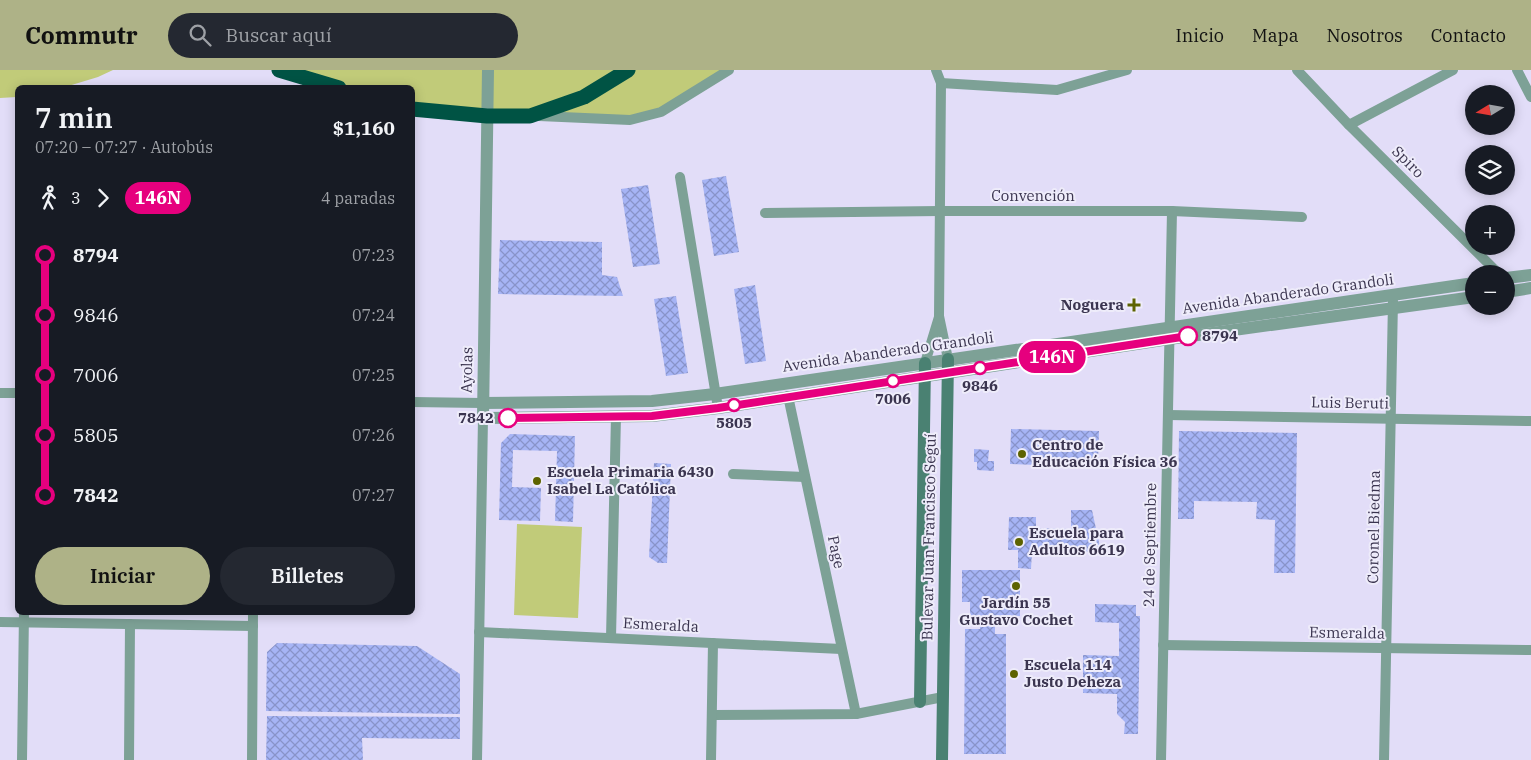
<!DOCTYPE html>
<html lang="es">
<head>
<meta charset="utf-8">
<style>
  body { margin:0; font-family:"IBM Plex Serif",serif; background:#242831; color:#f1f3f6; height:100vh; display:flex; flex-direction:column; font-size:19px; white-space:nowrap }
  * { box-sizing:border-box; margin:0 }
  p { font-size:16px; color:#9ea1a6 }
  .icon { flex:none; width:28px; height:28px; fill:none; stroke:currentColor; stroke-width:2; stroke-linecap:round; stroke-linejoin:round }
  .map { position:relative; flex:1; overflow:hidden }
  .sheet { position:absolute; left:15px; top:15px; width:400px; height:530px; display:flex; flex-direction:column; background:#171b24; border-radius:8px; box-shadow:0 2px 12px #0003 }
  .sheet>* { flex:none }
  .badge { padding:0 10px; border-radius:16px; font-size:18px; line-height:32px }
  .needle { width:32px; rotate:259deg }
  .fabs { position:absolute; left:1465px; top:15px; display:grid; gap:10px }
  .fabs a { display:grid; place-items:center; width:50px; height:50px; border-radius:50%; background:#171b24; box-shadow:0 2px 12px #0003; font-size:25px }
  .map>.badge { position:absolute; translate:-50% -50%; box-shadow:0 0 0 2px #fff }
  .legs { display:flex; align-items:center; gap:8px; height:55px; padding:0 20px; font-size:16px }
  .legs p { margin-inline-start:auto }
  .summary { display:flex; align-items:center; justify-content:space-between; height:85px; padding:0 20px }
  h1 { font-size:28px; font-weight:600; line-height:38px }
  .primary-button { display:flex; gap:10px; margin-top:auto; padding:10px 20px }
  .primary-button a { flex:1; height:58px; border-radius:30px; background:#aeb287; color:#111; font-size:20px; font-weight:600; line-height:58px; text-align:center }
  .primary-button a+a { background:#242831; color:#f1f3f6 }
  ul { padding:0 20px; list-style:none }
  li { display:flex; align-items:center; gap:18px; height:60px; font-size:19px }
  li i { display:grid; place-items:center; width:8px; height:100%; margin:0 6px; background:currentColor }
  li i::after { content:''; width:12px; height:12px; margin:-6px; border:4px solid; border-radius:50%; background:#171b24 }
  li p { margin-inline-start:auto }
  li:first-child i { background:linear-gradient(#0000 50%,currentColor 0) }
  li:last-child i { background:linear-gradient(currentColor 50%,#0000 0) }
  header { display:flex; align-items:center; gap:30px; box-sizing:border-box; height:70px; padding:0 25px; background:#aeb287; color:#111 }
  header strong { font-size:24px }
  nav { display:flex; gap:28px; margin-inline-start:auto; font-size:18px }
  .search { width:350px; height:45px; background:#242831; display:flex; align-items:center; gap:12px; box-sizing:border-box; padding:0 18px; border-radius:28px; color:#9ea1a6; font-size:19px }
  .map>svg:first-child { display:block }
</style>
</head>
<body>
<header>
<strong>Commutr</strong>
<div class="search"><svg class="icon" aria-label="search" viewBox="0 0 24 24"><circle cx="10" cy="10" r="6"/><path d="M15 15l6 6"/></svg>Buscar aquí</div>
<nav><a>Inicio</a><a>Mapa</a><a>Nosotros</a><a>Contacto</a></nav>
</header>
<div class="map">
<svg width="1531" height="690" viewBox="0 0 1531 690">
  <defs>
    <pattern id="building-cross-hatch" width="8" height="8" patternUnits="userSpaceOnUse" patternTransform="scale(1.25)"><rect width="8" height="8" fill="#a6b4f5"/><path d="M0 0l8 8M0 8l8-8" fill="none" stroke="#8893c9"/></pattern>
  </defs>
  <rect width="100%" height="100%" fill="#e2ddf8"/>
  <!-- green -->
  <g fill="#c1cb79">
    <path d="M0 0H113L98 7 65 17 18 18 17 27 0 28Z"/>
    <path d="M279 0H729L684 29 630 50 413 39 412 18 339 17Z"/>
    <path d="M517 454 582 457 578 548 514 545Z"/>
  </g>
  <!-- building -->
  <g fill="url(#building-cross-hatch)">
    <path d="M726 106 739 182 714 186 702 110Z"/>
    <path d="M648 115 660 194 633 197 621 119Z"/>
    <path d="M500 170 602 172V205L617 207 623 226 498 224Z"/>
    <path d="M755 215 766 291 745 294 734 219Z"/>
    <path d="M676 226 688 303 666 306 654 229Z"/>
    <path d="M1011 359 1099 361 1098 397 1010 394Z"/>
    <path d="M1179 361 1297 363 1295 503H1274L1275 450 1256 449 1257 432 1194 431V449H1178Z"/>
    <path d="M510 364 575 366 573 452 555 451 557 381 513 380 512 417 541 418 540 451 499 450 501 373Z"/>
    <path d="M974 379 989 380 988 391H994V401L977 400V392H974Z"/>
    <path d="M654 393 671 394 667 493H658L649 487Z"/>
    <path d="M1071 440H1092L1101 482 1032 481 1031 499 1018 498V480H1008L1009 447H1036V458L1071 459Z"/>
    <path d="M962 500H1020V546H970V532H962Z"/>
    <path d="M1095 534 1136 535V546H1140L1138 664H1124L1125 652 1117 644V624L1083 623V585L1119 586V553L1095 552Z"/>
    <path d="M980 552H995V564H1006V684H964L965 559H980Z"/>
    <path d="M277 573 417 576 460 604V644L266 641 267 582Z"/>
    <path d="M267 646 460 647V669L362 668 363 690H266Z"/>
  </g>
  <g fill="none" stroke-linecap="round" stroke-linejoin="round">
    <!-- minor -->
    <g stroke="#7da196" stroke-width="10">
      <path d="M936 0 941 13 939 246 948 289"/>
      <path d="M1297 0 1349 55 1499 204"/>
      <path d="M1517 0 1531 27"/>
      <path d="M941 13 1057 20 1127 0"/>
      <path d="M539 46 630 50 661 42 729 0"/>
      <path d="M1349 55 1453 0"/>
      <path d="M680 107 718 338"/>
      <path d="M765 143 940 141H1172L1302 147"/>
      <path d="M925 293 939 247"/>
      <path d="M0 323H18"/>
      <path d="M788 326 856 644"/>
      <path d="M412 332 482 333"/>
      <path d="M1168 345 1531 351"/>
      <path d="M733 404 805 407"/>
      <path d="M0 552 253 556"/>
      <path d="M479 562 841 579"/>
      <path d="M611 568 616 346"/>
      <path d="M1163 575 1531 580"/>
      <path d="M712 645 856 644 943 627"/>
      <path d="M22 690 24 542"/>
      <path d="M129 690 130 554"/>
      <path d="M252 690 253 542"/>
      <path d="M477 690 483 348"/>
      <path d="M711 690 713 573"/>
      <path d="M1161 690 1172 141"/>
      <path d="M1384 690 1393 231"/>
    </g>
    <!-- tertiary -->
    <g stroke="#7da196" stroke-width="12">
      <path d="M488 0 483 348 652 346 718 338 1169 269 1474 227"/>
      <path d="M1506 208 1531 205"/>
      <path d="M1506 222 1531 218"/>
      <path d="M482 333 652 331 715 324 1474 213"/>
    </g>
    <!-- secondary -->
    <g stroke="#4a8172" stroke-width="12">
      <path d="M920 632 925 293"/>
      <path d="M942 690 948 289"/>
    </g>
    <!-- motorway -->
    <g stroke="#005344" stroke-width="15">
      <path d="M279 0 339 18"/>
      <path d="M412 39 487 46H530L584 27 628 0"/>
    </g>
  </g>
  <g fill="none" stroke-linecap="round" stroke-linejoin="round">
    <!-- line-1 casing -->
    <g stroke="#fff" stroke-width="11">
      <path id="line-1" d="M508 348 652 346 718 338 1188 266"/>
    </g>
    <!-- line-1 -->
    <use href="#line-1" stroke="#e6007e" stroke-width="8"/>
  </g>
  <!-- markers -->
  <g fill="#5d6300" stroke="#eeecfa" stroke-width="2">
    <path d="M1131.5 227.5h5v5h5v5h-5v5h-5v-5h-5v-5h5z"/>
    <circle cx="1022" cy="384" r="5"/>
    <circle cx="537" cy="411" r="5"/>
    <circle cx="1019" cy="472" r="5"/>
    <circle cx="1016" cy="516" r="5"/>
    <circle cx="1014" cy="604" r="5"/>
  </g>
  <g fill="#fff" stroke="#e6007e" stroke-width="2.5">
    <circle cx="1188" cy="266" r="9"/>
    <circle cx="980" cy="298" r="6"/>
    <circle cx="893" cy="311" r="6"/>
    <circle cx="734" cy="335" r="6"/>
    <circle cx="508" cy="348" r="9"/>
  </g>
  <g text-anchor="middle" stroke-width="4" stroke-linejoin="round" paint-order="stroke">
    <!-- street labels -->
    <g font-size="15" fill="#3b3550" stroke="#eeecfa">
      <text transform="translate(1408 92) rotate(45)" y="5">Spiro</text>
      <text x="1033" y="131">Convención</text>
      <text transform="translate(1288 224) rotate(-8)" y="5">Avenida Abanderado Grandoli</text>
      <text transform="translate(888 282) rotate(-8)" y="5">Avenida Abanderado Grandoli</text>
      <text transform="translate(467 300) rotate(-89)" y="5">Ayolas</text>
      <text transform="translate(1350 333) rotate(1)" y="5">Luis Beruti</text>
      <text transform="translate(1374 457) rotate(-89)" y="5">Coronel Biedma</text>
      <text transform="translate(929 467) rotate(-89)" y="5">Bulevar Juan Francisco Seguí</text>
      <text transform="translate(1150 475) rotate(-89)" y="5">24 de Septiembre</text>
      <text transform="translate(836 482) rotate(78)" y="5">Page</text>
      <text transform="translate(661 555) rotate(3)" y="5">Esmeralda</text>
      <text transform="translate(1347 563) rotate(1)" y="5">Esmeralda</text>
    </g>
    <!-- poi labels -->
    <g font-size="15" font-weight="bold" fill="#3b3550" stroke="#eeecfa" text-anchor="start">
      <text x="1124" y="240" text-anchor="end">Noguera</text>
      <text x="1032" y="380">Centro de<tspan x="1032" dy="17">Educación Física 36</tspan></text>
      <text x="547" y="407">Escuela Primaria 6430<tspan x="547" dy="17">Isabel La Católica</tspan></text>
      <text x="1029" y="468">Escuela para<tspan x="1029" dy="17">Adultos 6619</tspan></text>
      <text x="1016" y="538" text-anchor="middle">Jardín 55<tspan x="1016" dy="17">Gustavo Cochet</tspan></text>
      <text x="1024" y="600">Escuela 114<tspan x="1024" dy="17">Justo Deheza</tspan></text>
    </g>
    <!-- stop labels -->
    <g font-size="15" font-weight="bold" fill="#3b3550" stroke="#eeecfa">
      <text x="1202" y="271" text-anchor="start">8794</text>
      <text x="980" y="321">9846</text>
      <text x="893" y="334">7006</text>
      <text x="494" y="353" text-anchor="end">7842</text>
      <text x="734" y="358">5805</text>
    </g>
  </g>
</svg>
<div class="fabs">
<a><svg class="needle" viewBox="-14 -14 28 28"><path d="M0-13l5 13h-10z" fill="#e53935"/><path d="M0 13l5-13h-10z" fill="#9ea1a6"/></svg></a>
<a><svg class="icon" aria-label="layers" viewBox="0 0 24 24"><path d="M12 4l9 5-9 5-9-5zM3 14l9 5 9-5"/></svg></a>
<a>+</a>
<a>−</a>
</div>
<b class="badge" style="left:1052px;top:287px;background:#e6007e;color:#fff">146N</b>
<section class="sheet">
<div class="summary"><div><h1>7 min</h1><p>07:20 – 07:27 · Autobús</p></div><b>$1,160</b></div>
<div class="legs"><svg class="icon" aria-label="walk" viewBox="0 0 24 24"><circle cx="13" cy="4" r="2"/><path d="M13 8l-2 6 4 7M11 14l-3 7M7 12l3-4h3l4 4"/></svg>3<svg class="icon" aria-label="forward" viewBox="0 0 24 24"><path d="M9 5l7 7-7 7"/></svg><b class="badge" style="background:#e6007e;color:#fff">146N</b><p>4 paradas</p></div>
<ul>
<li><i style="color:#e6007e"></i><b>8794</b><p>07:23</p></li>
<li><i style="color:#e6007e"></i><span>9846</span><p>07:24</p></li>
<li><i style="color:#e6007e"></i><span>7006</span><p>07:25</p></li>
<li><i style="color:#e6007e"></i><span>5805</span><p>07:26</p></li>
<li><i style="color:#e6007e"></i><b>7842</b><p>07:27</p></li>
</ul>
<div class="primary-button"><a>Iniciar</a><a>Billetes</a></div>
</section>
</div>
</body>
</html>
